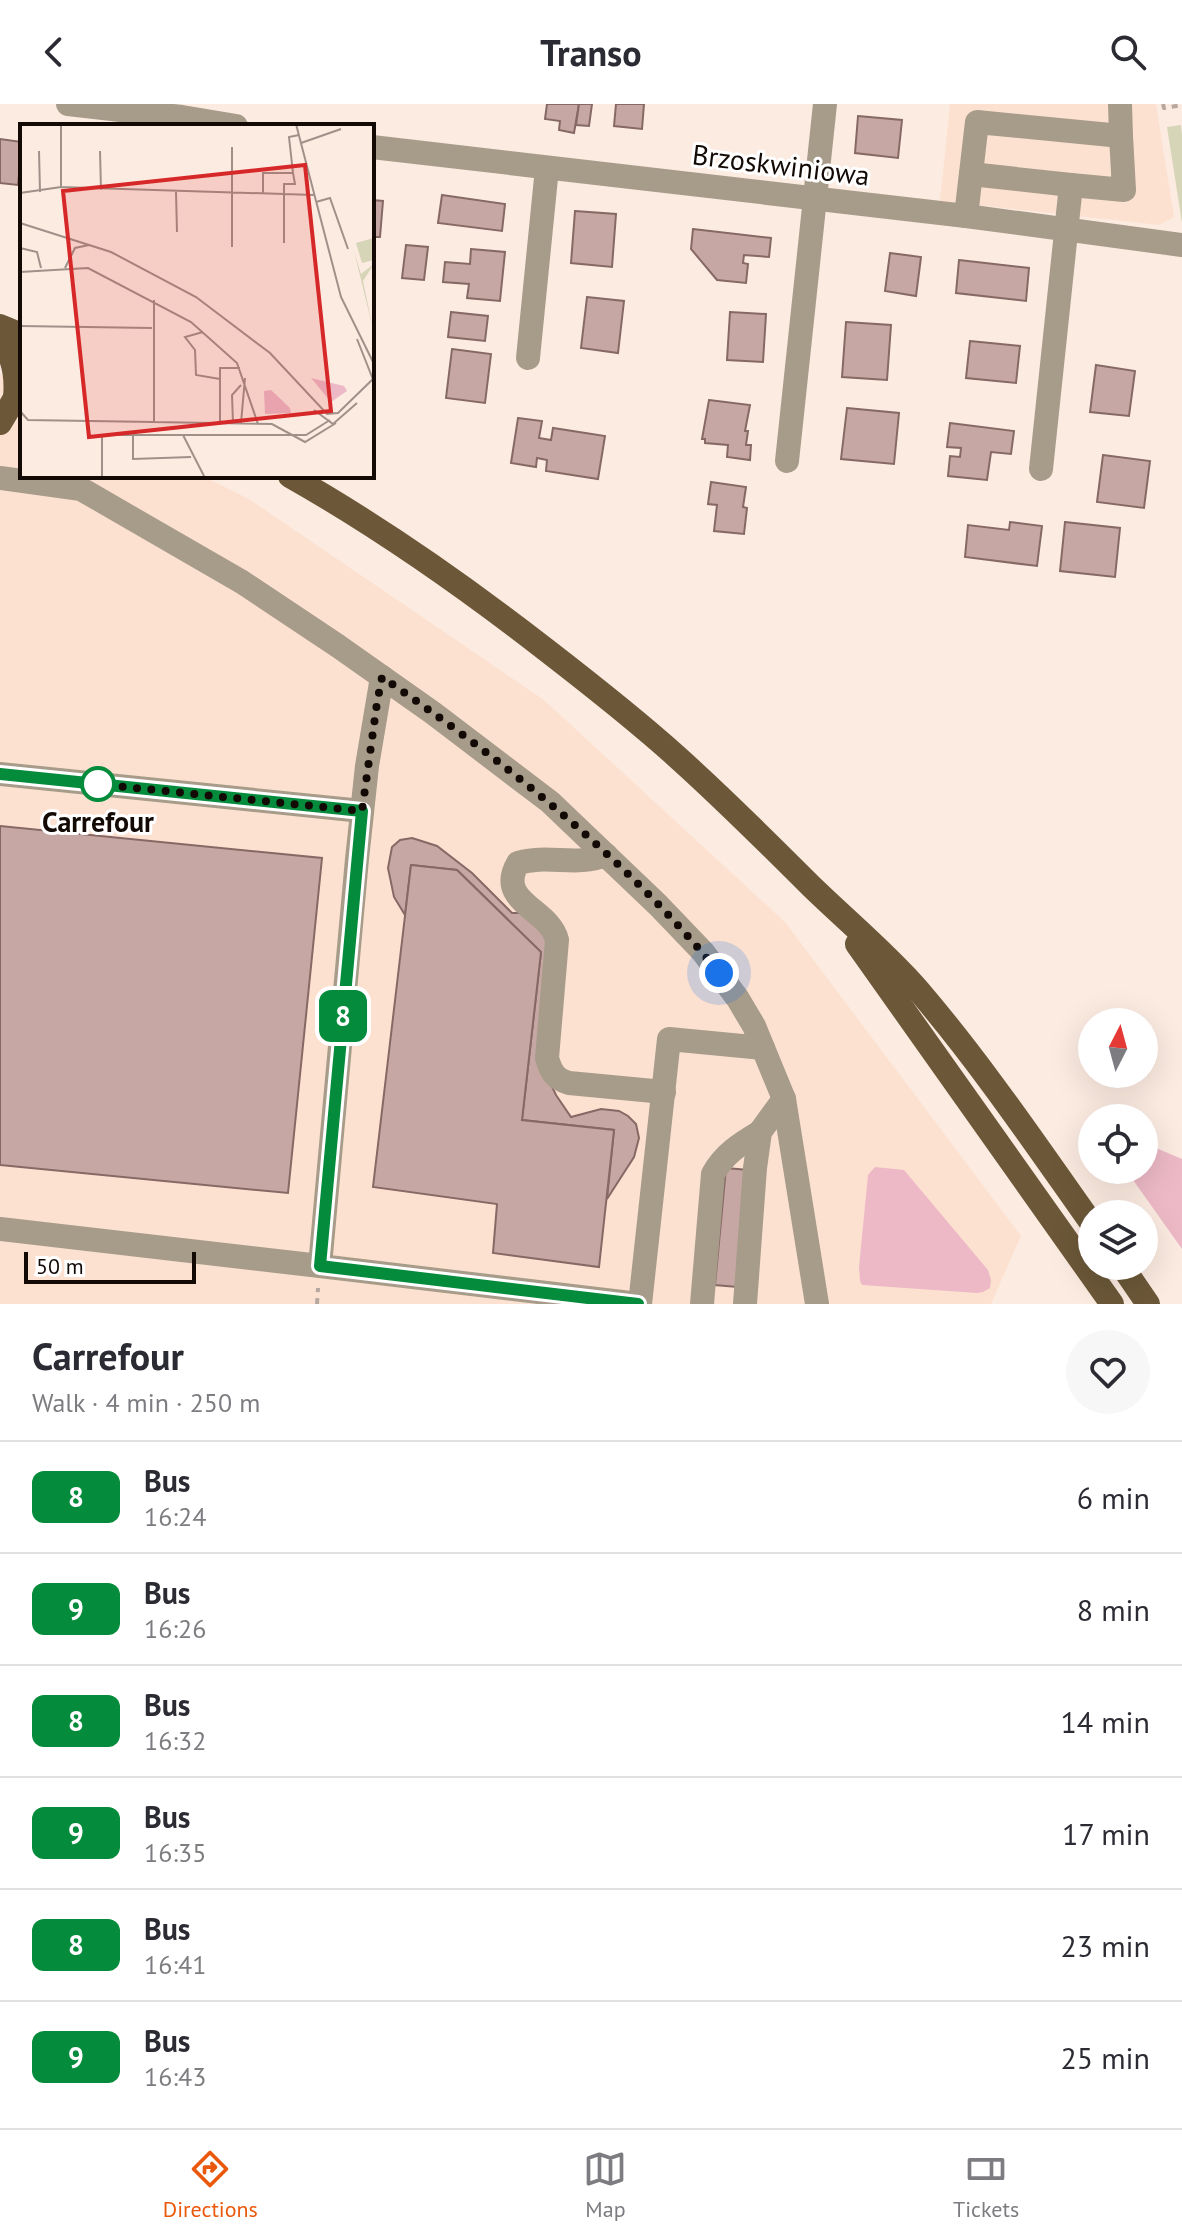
<!DOCTYPE html>
<html lang="en">
<head>
<meta charset="utf-8">
<style>
  body { margin:0; font-family:"PT Sans",sans-serif; background:#f7f7f7; color:#2b2b33; height:100vh; display:flex; flex-direction:column; font-size:30px; white-space:nowrap }
  * { box-sizing:border-box; margin:0 }
  p { font-size:26px; color:#7c7c81 }
  .icon { flex:none; width:44px; height:44px; fill:none; stroke:currentColor; stroke-width:2; stroke-linecap:round; stroke-linejoin:round }
  .map { position:relative; height:1200px; overflow:hidden }
  .sheet { display:flex; flex-direction:column; background:#fff; flex:1 }
  .sheet>* { flex:none }
  .badge { padding:0 16px; border-radius:12px; font-size:28px; line-height:52px }
  .needle { width:52px; rotate:6deg }
  .tools { position:absolute; left:1078px; top:904px; display:grid; gap:16px }
  .tools a { display:grid; place-items:center; width:80px; height:80px; border-radius:50%; background:#fff; box-shadow:0 8px 32px #0002; font-size:40px }
  .scale { position:absolute; left:24px; bottom:20px; width:172px; box-sizing:border-box; padding-left:8px; border:4px solid #130a06; border-top:0; font-size:22px; line-height:28px; white-space:nowrap; color:#130a06; -webkit-text-stroke:6px #fff; paint-order:stroke }
  .you { position:absolute; width:40px; height:40px; margin:-20px; border:6px solid #fff; border-radius:50%; background:#1a73e8; box-shadow:0 0 0 12px #1a73e833 }
  .map>.badge { position:absolute; translate:-50% -50%; box-shadow:0 0 0 4px #fff }
  .round { display:grid; place-items:center; flex:none; width:84px; height:84px; border-radius:42px; background:#f7f7f7 }
  .summary { display:flex; align-items:center; justify-content:space-between; height:136px; padding:0 32px }
  h1 { font-size:38px; font-weight:600; line-height:60px }
  ul { padding:0; list-style:none }
  li { display:flex; align-items:center; gap:24px; height:112px; padding:0 32px; border-top:2px solid #e1e1e2 }
  li div { flex:1 }
  li b { display:block; font-size:30px }
  li em { font-style:normal }
  li .badge { min-width:88px; font-weight:700; text-align:center }
  header { display:flex; justify-content:space-between; align-items:center; height:104px; padding:0 32px; background:#fff; font-size:36px; font-weight:600 }
  .tabs { display:flex; justify-content:space-around; align-items:center; height:112px; border-top:2px solid #e1e1e2; background:#fff; font-size:22px; color:#7c7c81 }
  .tabs a { display:grid; justify-items:center; gap:4px }
  .tabs .on { color:#ea580c }
  .map>svg:first-child { display:block }
</style>
</head>
<body>
<header><svg class="icon" aria-label="back" viewBox="0 0 24 24"><path d="M15 5l-7 7 7 7"/></svg>Transo<svg class="icon" aria-label="search" viewBox="0 0 24 24"><circle cx="10" cy="10" r="6"/><path d="M15 15l6 6"/></svg></header>
<div class="map">
<svg width="1182" height="1200" viewBox="0 0 1182 1200">
  <rect width="100%" height="100%" fill="#fcebe1"/>
  <!-- built -->
  <g fill="#fde1d0">
    <path d="M950 0H1156L1174 113 1159 121 940 97Z"/>
    <path d="M0 270 22 281V372H203L249 395 544 596 785 818 1021 1132 991 1200H0Z"/>
  </g>
  <!-- green -->
  <path fill="#d6d5b7" d="M1181 21 1182 31V119L1167 23Z"/>
  <!-- water -->
  <g fill="#edb9c7">
    <path d="M1144 1039 1182 1055V1145L1126 1066H1144Z"/>
    <path d="M875 1063 904 1066 988 1166 991 1176 990 1184 983 1188 977 1189 862 1181 860 1177 859 1163 868 1071Z"/>
  </g>
  <!-- building -->
  <g fill="#c7a7a3" stroke="#866965" stroke-width="2">
    <path d="M547 0H579L574 29 559 26 560 17 545 15Z"/>
    <path d="M579 0H592L589 22 576 21Z"/>
    <path d="M616 0H644L642 25 614 22Z"/>
    <path d="M858 12 902 16 898 54 855 49Z"/>
    <path d="M0 35 22 38 18 81 0 79Z"/>
    <path d="M442 91 505 100 502 127 438 119Z"/>
    <path d="M372 96 383 97 380 133H372Z"/>
    <path d="M575 107 616 110 612 163 571 159Z"/>
    <path d="M693 125 771 134 769 153 744 151 743 159 748 160 746 179 717 176 691 145Z"/>
    <path d="M406 141 428 143 424 176 402 174Z"/>
    <path d="M471 145 505 148 500 197 467 194 469 180 443 178 445 158 470 160Z"/>
    <path d="M890 149 921 153 916 192 885 187Z"/>
    <path d="M959 156 1029 164 1026 197 956 189Z"/>
    <path d="M587 193 624 197 618 249 581 244Z"/>
    <path d="M451 208 488 212 485 237 448 233Z"/>
    <path d="M730 208 766 210 763 258 727 256Z"/>
    <path d="M846 218 891 221 887 276 842 273Z"/>
    <path d="M970 237 1020 242 1016 279 966 274Z"/>
    <path d="M452 245 491 250 485 299 446 294Z"/>
    <path d="M1096 261 1135 267 1129 312 1090 308Z"/>
    <path d="M709 296 750 301 745 327H748L746 341H751L750 356 727 353 728 341 705 339V335H702Z"/>
    <path d="M847 304 899 309 894 360 841 355Z"/>
    <path d="M518 314 542 317 539 334 551 336 553 324 605 332 598 375 546 367 547 356 537 354 536 363 511 359Z"/>
    <path d="M950 319 1014 327 1011 350 991 348 987 376 948 372 950 352 960 353 961 344 947 343Z"/>
    <path d="M1103 351 1150 357 1144 404 1097 398Z"/>
    <path d="M711 378 746 383 743 403 747 404 744 430 714 427 717 401 708 400Z"/>
    <path d="M1010 418 1042 422 1037 462 965 453 968 421 1009 426Z"/>
    <path d="M1065 418 1120 424 1115 473 1060 467Z"/>
    <path d="M0 722 322 754 288 1089 0 1061Z"/>
    <path d="M412 734 437 742 472 769 512 809H522L553 837 546 970 556 991 571 1013 601 1005 619 1007 628 1012 636 1020 639 1034 634 1053 607 1095 614 1026 522 1016 541 848 457 766 411 761 405 811 394 793 388 764 392 743 400 736Z"/>
    <path d="M411 761 457 766 541 848 522 1016 614 1026 599 1163 493 1149 497 1100 373 1083Z"/>
    <path d="M726 1064 748 1066 737 1183 715 1181Z"/>
  </g>
  <g fill="none" stroke-linecap="round" stroke-linejoin="round">
    <!-- path -->
    <g stroke="#b6a79f" stroke-width="4" stroke-dasharray="6 6" stroke-linecap="butt">
      <path d="M1163 0 1164 4 1182 1"/>
      <path d="M317 1200 318 1184"/>
    </g>
    <!-- minor -->
    <g stroke="#a79c8a" stroke-width="24">
      <path d="M68 0 182 13 236 22"/>
      <path d="M372 43 966 112 1182 141"/>
      <path d="M971 70 1071 81"/>
      <path d="M966 112 977 18 1121 32 1120 0"/>
      <path d="M528 254 547 64"/>
      <path d="M787 357 825 0"/>
      <path d="M1041 365 1071 81 1124 86 1121 32"/>
      <path d="M0 374 81 385 242 478 338 542 433 609 550 698 658 801 703 848 738 895 754 922 784 995 817 1200"/>
      <path d="M382 573 367 662 357 755 320 1162 639 1200"/>
      <path d="M0 670 362 707"/>
      <path d="M606 751C577 763 548 750 518 759 495 798 550 805 557 836L547 954C551 968 555 975 569 979L664 988"/>
      <path d="M0 1125 320 1162"/>
      <path d="M640 1200 669 935 763 944"/>
      <path d="M702 1200 713 1070C724 1050 740 1040 760 1028"/>
      <path d="M745 1200 755 1064 760 1028 784 995"/>
    </g>
    <!-- major -->
    <g stroke="#6c5838" stroke-width="24">
      <path d="M0 222 22 231"/>
      <path d="M0 235C14 252 17 272 15 294"/>
      <path d="M0 319 15 294 22 288"/>
      <path d="M290 372C380 423 464 482 545 545 589 579 634 614 676 652 723 694 767 738 811 782 847 817 886 849 919 887 982 961 1036 1041 1092 1120"/>
      <path d="M857 840 1112 1200"/>
      <path d="M1122 1162 1148 1200"/>
    </g>
  </g>
  <g fill="none" stroke-linecap="round" stroke-linejoin="round">
    <!-- line casing -->
    <g stroke="#fff" stroke-width="18">
      <path id="line" d="M0 670 362 707 320 1162 638 1200"/>
    </g>
    <!-- line -->
    <use href="#line" stroke="#048b3c" stroke-width="12"/>
    <!-- walk -->
    <path stroke="#130a06" stroke-width="8" stroke-dasharray="0 14.4" d="M98 680H96L362 707 377 599 382 573C504 657 626 754 719 869"/>
  </g>
  <!-- markers -->
  <circle fill="#fff" stroke="#048b3c" stroke-width="4" cx="98" cy="680" r="16"/>
  <g text-anchor="middle" stroke-width="6" stroke-linejoin="round" paint-order="stroke">
    <!-- street labels -->
    <g font-size="28" fill="#130a06" stroke="#fff">
      <text transform="translate(781 61) rotate(7)" y="10">Brzoskwiniowa</text>
    </g>
    <!-- stop labels -->
    <g font-size="28" font-weight="bold" fill="#130a06" stroke="#fff">
      <text x="98" y="728">Carrefour</text>
    </g>
  </g>
  <!-- overview -->
  <g transform="translate(20 20)">
    <rect width="354" height="354" fill="#fcebe1"/>
    <path d="M354 114V136L342 139 336 119ZM334 127 341 150 354 140 343 157 353 205Z" fill="#d6d5b7"/>
    <path d="M291 254 324 262 327 267 311 278ZM251 266 270 284 271 289 245 290 244 267Z" fill="#edb9c7"/>
    <path fill="none" stroke="#9f9189" stroke-width="2" d="M41 0V63M276 0 321 173 354 240M281 19 321 5M212 23V123M19 27 20 68M80 27 81 66M156 68 157 108M0 69 41 63 294 71M243 69V49H273L269 13 279 11M296 78 310 74 328 125M0 99 91 128 176 173 250 229 307 290 318 289 354 254M264 119V60H275L273 49M0 124 17 128 21 144M45 144 55 124 69 121M0 148 68 144 171 198 217 239 238 300M134 176V298L252 300 285 318 316 299M0 202 132 204M183 208 165 213 175 226 176 251 200 255M337 215 354 258M0 231V287L8 296 134 298M294 286 313 300 337 279M200 299V244H220M213 299 212 271 221 261M221 299 225 254M163 311 185 354M113 312V335L171 333M82 354V311H286L310 296"/>
    <path fill="#d62828" fill-opacity="0.15" stroke="#d62828" stroke-width="4" d="M285 41 311 287 69 313 43 67Z"/>
    <rect width="354" height="354" fill="none" stroke="#130a06" stroke-width="4"/>
  </g>
</svg>
<div class="tools">
<a><svg class="needle" viewBox="-14 -14 28 28"><path d="M0-13l5 13h-10z" fill="#e53935"/><path d="M0 13l5-13h-10z" fill="#7c7c81"/></svg></a>
<a><svg class="icon" aria-label="locate" viewBox="0 0 24 24"><circle cx="12" cy="12" r="6"/><path d="M12 2v4M12 18v4M2 12h4M18 12h4"/></svg></a>
<a><svg class="icon" aria-label="layers" viewBox="0 0 24 24"><path d="M12 4l9 5-9 5-9-5zM3 14l9 5 9-5"/></svg></a>
</div>
<div class="scale">50 m</div>
<div class="you" style="left:719px;top:869px"></div>
<b class="badge" style="left:343px;top:912px;background:#048b3c;color:#fff">8</b>
</div>
<section class="sheet">
<div class="summary"><div><h1>Carrefour</h1><p>Walk · 4 min · 250 m</p></div><a class="round"><svg class="icon" aria-label="heart" viewBox="0 0 24 24"><path d="M12 20l-8-8c-3-5 5-10 8-4 3-6 11-1 8 4z"/></svg></a></div>
<ul>
<li><span class="badge" style="background:#048b3c;color:#fff">8</span><div><b>Bus</b><p>16:24</p></div><em>6 min</em></li>
<li><span class="badge" style="background:#048b3c;color:#fff">9</span><div><b>Bus</b><p>16:26</p></div><em>8 min</em></li>
<li><span class="badge" style="background:#048b3c;color:#fff">8</span><div><b>Bus</b><p>16:32</p></div><em>14 min</em></li>
<li><span class="badge" style="background:#048b3c;color:#fff">9</span><div><b>Bus</b><p>16:35</p></div><em>17 min</em></li>
<li><span class="badge" style="background:#048b3c;color:#fff">8</span><div><b>Bus</b><p>16:41</p></div><em>23 min</em></li>
<li><span class="badge" style="background:#048b3c;color:#fff">9</span><div><b>Bus</b><p>16:43</p></div><em>25 min</em></li>
</ul>
</section>
<nav class="tabs">
<a class="on"><svg class="icon" aria-label="directions" viewBox="0 0 24 24"><path d="M12 3l9 9-9 9-9-9zM9 14v-3h6M13 9l2 2-2 2"/></svg>Directions</a>
<a><svg class="icon" aria-label="map" viewBox="0 0 24 24"><path d="M3 6l6-2 6 2 6-2v14l-6 2-6-2-6 2zM9 4v14M15 6v14"/></svg>Map</a>
<a><svg class="icon" aria-label="tickets" viewBox="0 0 24 24"><path d="M3 7h18v10H3zM15 7v10"/></svg>Tickets</a>
</nav>
</body>
</html>
